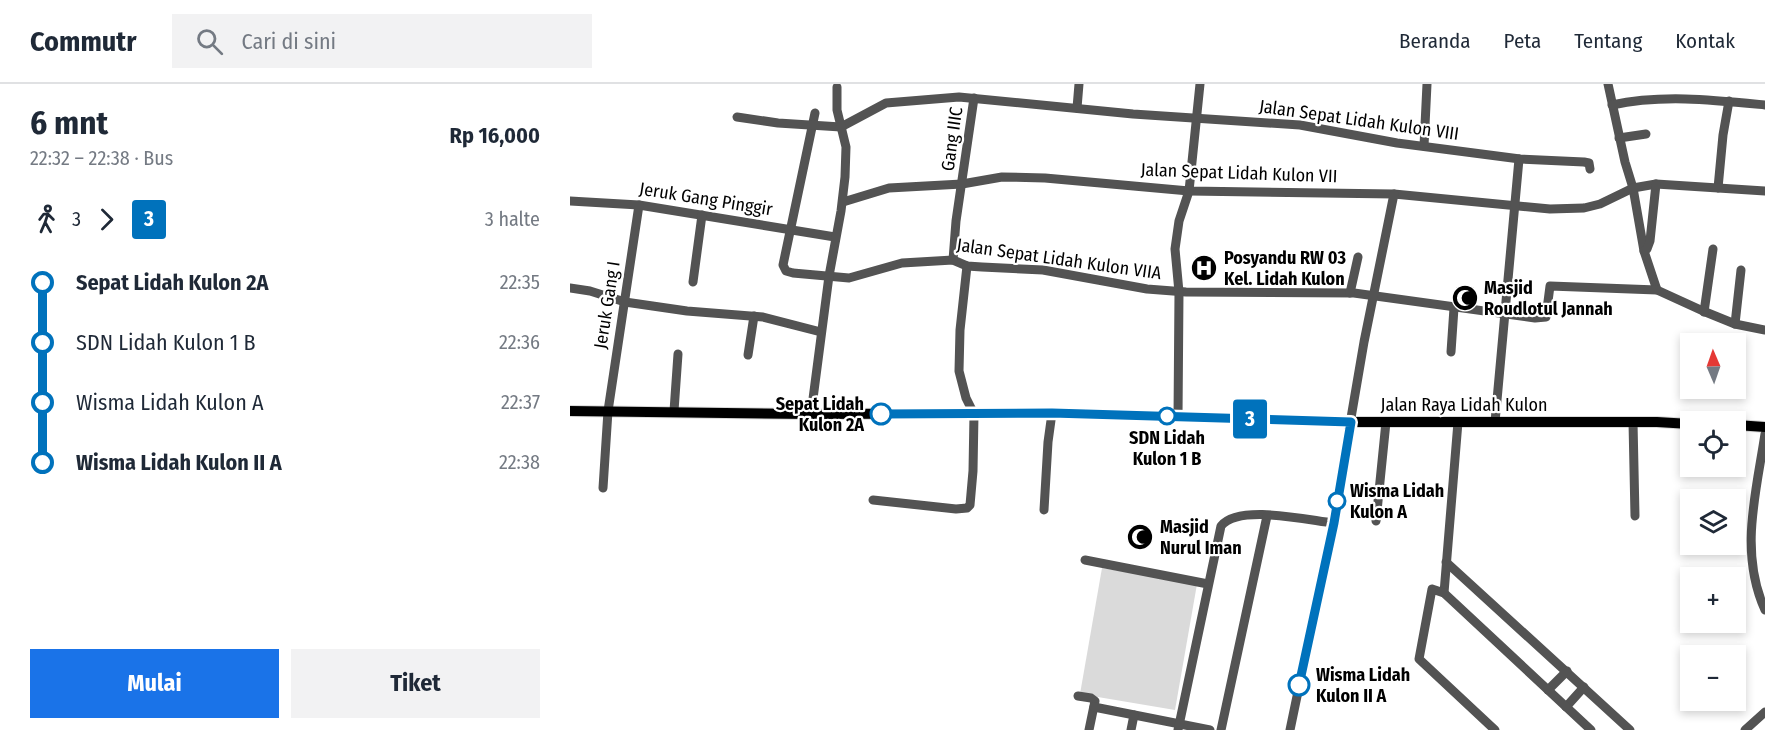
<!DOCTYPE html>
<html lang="id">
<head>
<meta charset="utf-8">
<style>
  body { margin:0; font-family:"Fira Sans Condensed",sans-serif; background:#f2f2f3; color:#1f2937; height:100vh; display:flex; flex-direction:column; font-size:22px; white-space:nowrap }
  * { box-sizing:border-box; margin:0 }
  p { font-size:20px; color:#747a83 }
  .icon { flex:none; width:33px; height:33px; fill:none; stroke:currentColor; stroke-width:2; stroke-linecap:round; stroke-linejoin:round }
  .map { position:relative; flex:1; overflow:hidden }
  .details { display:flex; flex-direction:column; background:#fff; width:570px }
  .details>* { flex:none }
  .badge { padding:0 12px; border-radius:4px; font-size:21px; line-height:39px }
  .needle { width:39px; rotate:358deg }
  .fabs { position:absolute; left:1110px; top:249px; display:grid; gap:12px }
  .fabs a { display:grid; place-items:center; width:66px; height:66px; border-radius:0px; background:#fff; box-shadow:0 3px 9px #0003; font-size:30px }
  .map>.badge { position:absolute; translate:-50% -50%; box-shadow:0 0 0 3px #fff }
  .legs { display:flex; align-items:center; gap:9px; height:66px; padding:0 30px; font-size:20px }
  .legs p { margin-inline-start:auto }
  .headline { display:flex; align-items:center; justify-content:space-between; height:102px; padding:0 30px }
  h1 { font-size:33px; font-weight:700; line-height:45px }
  .cta { display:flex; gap:12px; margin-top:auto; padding:12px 30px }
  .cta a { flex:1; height:69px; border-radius:0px; background:#1a73e8; color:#fff; font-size:24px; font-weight:700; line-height:69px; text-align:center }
  .cta a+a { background:#f2f2f3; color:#1f2937 }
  ul { padding:0 30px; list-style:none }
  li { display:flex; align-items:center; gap:21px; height:60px; font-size:22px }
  li i { display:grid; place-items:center; width:9px; height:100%; margin:0 8px; background:currentColor }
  li i::after { content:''; width:15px; height:15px; margin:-8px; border:4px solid; border-radius:50%; background:#fff }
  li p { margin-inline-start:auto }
  li:first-child i { background:linear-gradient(#0000 50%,currentColor 0) }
  li:last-child i { background:linear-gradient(currentColor 50%,#0000 0) }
  header { display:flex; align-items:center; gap:36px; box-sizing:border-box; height:84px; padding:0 30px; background:#fff; border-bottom:2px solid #e0e1e3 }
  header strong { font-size:28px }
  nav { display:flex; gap:33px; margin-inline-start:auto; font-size:21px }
  .search { width:420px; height:54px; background:#f2f2f3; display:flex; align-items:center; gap:15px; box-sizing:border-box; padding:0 21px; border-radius:0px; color:#747a83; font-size:22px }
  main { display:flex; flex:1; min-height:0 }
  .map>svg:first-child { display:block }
</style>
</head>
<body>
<header>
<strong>Commutr</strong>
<div class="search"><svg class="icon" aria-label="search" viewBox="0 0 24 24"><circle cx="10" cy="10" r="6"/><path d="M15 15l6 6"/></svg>Cari di sini</div>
<nav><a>Beranda</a><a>Peta</a><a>Tentang</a><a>Kontak</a></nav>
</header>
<main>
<section class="details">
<div class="headline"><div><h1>6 mnt</h1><p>22:32 – 22:38 · Bus</p></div><b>Rp 16,000</b></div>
<div class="legs"><svg class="icon" aria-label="walk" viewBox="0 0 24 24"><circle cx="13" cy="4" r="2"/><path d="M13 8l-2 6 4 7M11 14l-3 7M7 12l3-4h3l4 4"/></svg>3<svg class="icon" aria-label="forward" viewBox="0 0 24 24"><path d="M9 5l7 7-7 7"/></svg><b class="badge" style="background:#0072bc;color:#fff">3</b><p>3 halte</p></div>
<ul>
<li><i style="color:#0072bc"></i><b>Sepat Lidah Kulon 2A</b><p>22:35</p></li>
<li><i style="color:#0072bc"></i><span>SDN Lidah Kulon 1 B</span><p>22:36</p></li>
<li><i style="color:#0072bc"></i><span>Wisma Lidah Kulon A</span><p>22:37</p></li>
<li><i style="color:#0072bc"></i><b>Wisma Lidah Kulon II A</b><p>22:38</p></li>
</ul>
<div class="cta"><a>Mulai</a><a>Tiket</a></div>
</section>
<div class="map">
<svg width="1195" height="646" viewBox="0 0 1195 646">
  <rect width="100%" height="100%" fill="#fff"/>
  <!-- green -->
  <path fill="#dadada" d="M532 484 627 500 605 626 510 610Z"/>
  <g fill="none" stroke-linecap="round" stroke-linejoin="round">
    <!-- major casing -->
    <g stroke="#dbdbdb" stroke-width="12">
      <g id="major">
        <path d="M0 327 241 330 482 329 774 338H1087L1120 340"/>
        <path d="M1166 341 1195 343"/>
      </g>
    </g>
    <!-- minor -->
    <g stroke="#535353" stroke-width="9">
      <path d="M1038 0 1055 78 1063 104 1074 167 1087 206"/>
      <path d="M1042 21C1092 10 1145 16 1195 21"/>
      <path d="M507 24 509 0"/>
      <path d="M245 29 213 181 216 187 223 189 279 194 332 179 383 176 397 182 412 183 473 186 577 205 616 208 784 209 965 234 976 233 980 202 1087 206 1133 227 1165 240 1195 246"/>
      <path d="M167 33 208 39 271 43 316 19 389 13 563 30 730 41 827 59 950 75 1014 78 1019 79 1020 85"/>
      <path d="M1049 54 1076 50"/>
      <path d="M854 62 857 0"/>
      <path d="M1148 104 1153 51 1159 17"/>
      <path d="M0 117 69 121 265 153"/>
      <path d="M273 118 319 104 392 100 432 93 475 94 619 107 824 110 980 125 1014 124 1030 120 1063 104 1086 100 1195 107"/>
      <path d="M1074 167 1077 165 1080 157 1086 100"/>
      <path d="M383 176 386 137 404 14"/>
      <path d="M123 198 132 131"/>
      <path d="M0 204 20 207 55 218 117 227 193 233 251 248"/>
      <path d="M780 209 788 173"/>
      <path d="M1134 228 1143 165"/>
      <path d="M1165 240 1171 186"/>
      <path d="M881 268 884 224"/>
      <path d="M178 271 184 232"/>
      <path d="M104 327 108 270"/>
      <path d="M241 330 259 192 271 127 275 93 276 63 267 26V3"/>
      <path d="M608 333 609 208 605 165 609 137 619 107 630 0"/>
      <path d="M925 338 949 75"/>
      <path d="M1063 338 1065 432"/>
      <path d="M1195 350C1186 410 1169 468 1195 526"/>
      <path d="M33 404 38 327 69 121"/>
      <path d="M303 416 386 425 397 424 400 421 403 387 404 330 396 314 389 287 390 246 397 182"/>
      <path d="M474 426 478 358 482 329"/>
      <path d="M806 437 816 338"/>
      <path d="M515 476 638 500"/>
      <path d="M876 478 1060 646"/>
      <path d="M874 509 888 338"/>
      <path d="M978 606 997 587"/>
      <path d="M508 612 521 614 525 617 519 646"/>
      <path d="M524 623 640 646"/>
      <path d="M996 623 1014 603"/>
      <path d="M561 646 564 631"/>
      <path d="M608 646 651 442C669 420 737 436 763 439"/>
      <path d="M651 646 697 432"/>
      <path d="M720 646 763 439 794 258 824 110"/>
      <path d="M925 646 849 575 862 505 874 509 1021 646"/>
      <path d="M1175 646 1195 628"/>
    </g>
    <!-- major -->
    <use href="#major" stroke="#000" stroke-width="10"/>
  </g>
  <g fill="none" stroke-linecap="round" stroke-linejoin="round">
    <!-- line-1 casing -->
    <g stroke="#fff" stroke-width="14">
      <path id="line-1" d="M311 330 482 329 781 338 764 439 729 601"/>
    </g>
    <!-- line-1 -->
    <use href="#line-1" stroke="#0072bc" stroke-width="9"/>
  </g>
  <!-- icons -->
  <defs>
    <g id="hospital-disc" transform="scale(1.35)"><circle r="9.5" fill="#000" stroke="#fff"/><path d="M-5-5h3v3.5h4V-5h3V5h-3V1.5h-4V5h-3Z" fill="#fff"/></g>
    <g id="mosque-disc" transform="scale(1.35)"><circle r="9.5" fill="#000" stroke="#fff"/><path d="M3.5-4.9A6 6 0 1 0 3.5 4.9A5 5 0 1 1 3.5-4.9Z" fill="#fff"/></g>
  </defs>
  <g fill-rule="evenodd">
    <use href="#hospital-disc" x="634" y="184"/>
    <use href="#mosque-disc" x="895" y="214"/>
    <use href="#mosque-disc" x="570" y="453"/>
  </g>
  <!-- markers -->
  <g fill="#fff" stroke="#0072bc" stroke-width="3">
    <circle cx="311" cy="330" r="10"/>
    <circle cx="597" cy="332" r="8"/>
    <circle cx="767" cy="417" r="8"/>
    <circle cx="729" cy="601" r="10"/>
  </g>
  <g text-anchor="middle" stroke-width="4.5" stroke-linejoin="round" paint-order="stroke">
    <!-- street labels -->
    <g font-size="18" fill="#000" stroke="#fff">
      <text transform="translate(789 36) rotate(8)" y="6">Jalan Sepat Lidah Kulon VIII</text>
      <text transform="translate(382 55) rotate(-82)" y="6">Gang IIIC</text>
      <text transform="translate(669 89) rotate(2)" y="6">Jalan Sepat Lidah Kulon VII</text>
      <text transform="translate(136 115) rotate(9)" y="6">Jeruk Gang Pinggir</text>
      <text transform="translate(489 175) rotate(8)" y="6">Jalan Sepat Lidah Kulon VIIA</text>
      <text transform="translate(37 221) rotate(-81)" y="6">Jeruk Gang I</text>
      <text x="894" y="327">Jalan Raya Lidah Kulon</text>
    </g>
    <!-- poi labels -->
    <g font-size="18" font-weight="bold" fill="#000" stroke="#fff" text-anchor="start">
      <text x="654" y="180">Posyandu RW 03<tspan x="654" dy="21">Kel. Lidah Kulon</tspan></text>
      <text x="914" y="210">Masjid<tspan x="914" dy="21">Roudlotul Jannah</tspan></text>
      <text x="590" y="449">Masjid<tspan x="590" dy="21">Nurul Iman</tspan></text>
    </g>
    <!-- stop labels -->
    <g font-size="18" font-weight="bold" fill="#000" stroke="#fff" text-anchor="start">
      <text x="294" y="326" text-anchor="end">Sepat Lidah<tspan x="294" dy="21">Kulon 2A</tspan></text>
      <text x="597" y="360" text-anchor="middle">SDN Lidah<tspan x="597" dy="21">Kulon 1 B</tspan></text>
      <text x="780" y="413">Wisma Lidah<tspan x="780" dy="21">Kulon A</tspan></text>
      <text x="746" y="597">Wisma Lidah<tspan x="746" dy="21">Kulon II A</tspan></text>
    </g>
  </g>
</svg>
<div class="fabs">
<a><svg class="needle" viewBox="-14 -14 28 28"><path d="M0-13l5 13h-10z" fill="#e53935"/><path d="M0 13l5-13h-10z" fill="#747a83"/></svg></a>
<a><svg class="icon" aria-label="locate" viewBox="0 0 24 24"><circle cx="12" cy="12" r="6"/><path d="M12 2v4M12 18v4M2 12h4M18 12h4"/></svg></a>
<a><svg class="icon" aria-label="layers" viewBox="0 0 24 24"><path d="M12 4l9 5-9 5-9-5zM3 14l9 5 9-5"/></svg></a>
<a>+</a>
<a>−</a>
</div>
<b class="badge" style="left:680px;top:335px;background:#0072bc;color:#fff">3</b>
</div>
</main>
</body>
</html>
